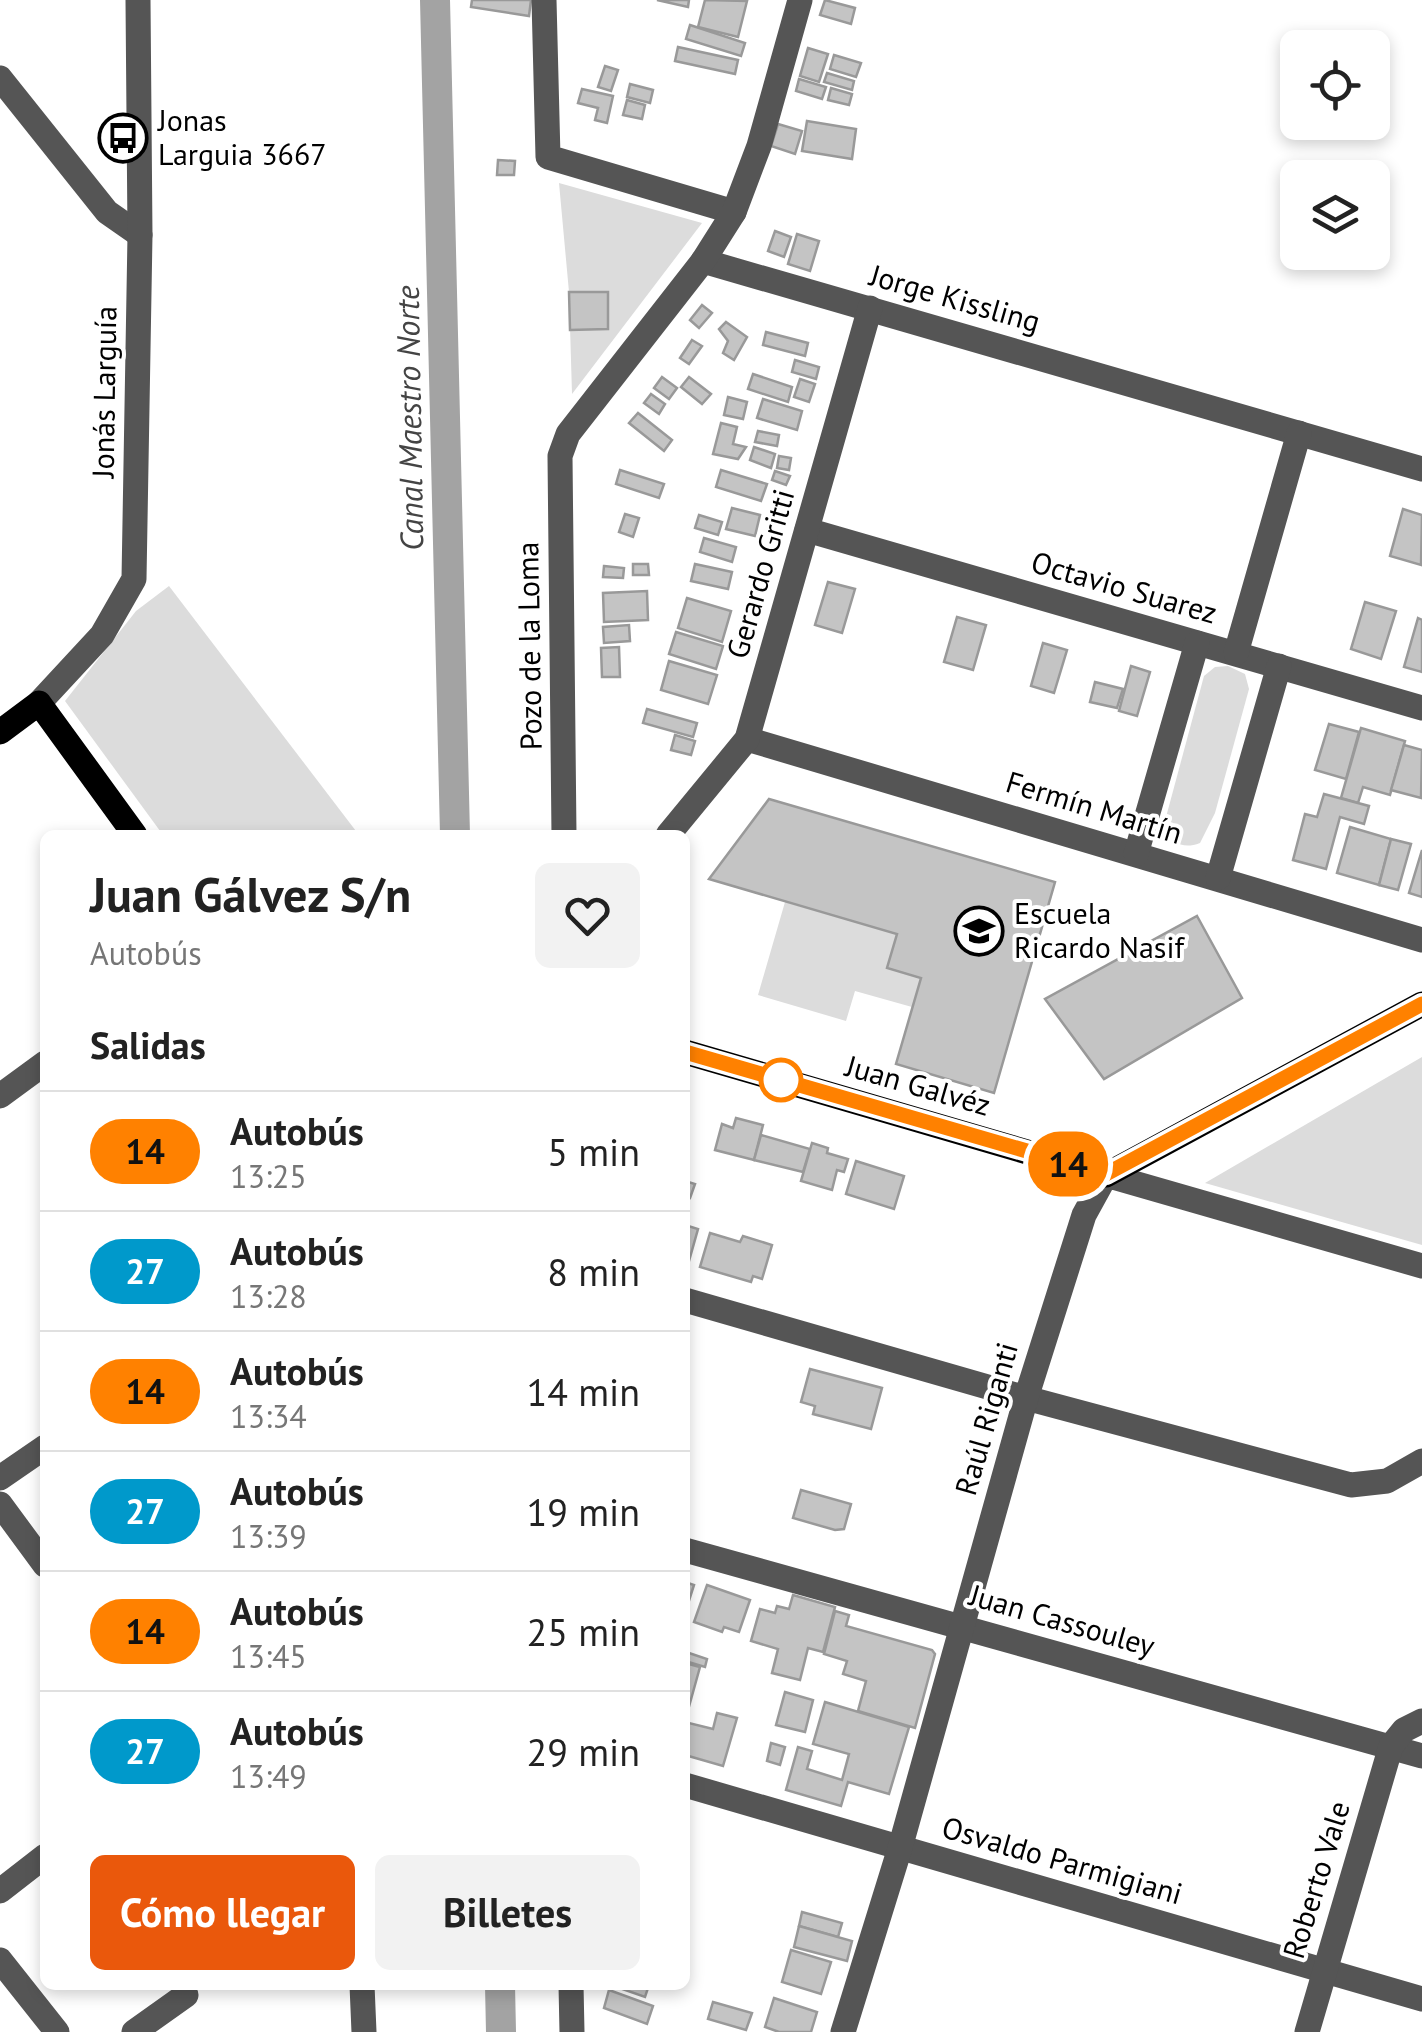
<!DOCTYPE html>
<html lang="es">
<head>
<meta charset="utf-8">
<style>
  body { margin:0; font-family:"PT Sans",sans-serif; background:#f2f2f2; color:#222; height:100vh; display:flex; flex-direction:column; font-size:38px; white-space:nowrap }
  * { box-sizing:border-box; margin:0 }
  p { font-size:32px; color:#767676 }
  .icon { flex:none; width:55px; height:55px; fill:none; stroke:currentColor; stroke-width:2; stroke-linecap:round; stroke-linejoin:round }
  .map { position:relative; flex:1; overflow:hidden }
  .sheet { position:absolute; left:40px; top:830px; width:650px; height:1160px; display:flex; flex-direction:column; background:#fff; border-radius:15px; box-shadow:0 5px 15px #0003 }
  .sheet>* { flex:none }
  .badge { padding:0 20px; border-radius:32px; font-size:35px; line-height:65px }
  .fabs { position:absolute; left:1280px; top:30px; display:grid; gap:20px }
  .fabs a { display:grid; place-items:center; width:110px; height:110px; border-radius:15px; background:#fff; box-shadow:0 5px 15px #0003; font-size:50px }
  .map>.badge { position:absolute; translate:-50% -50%; box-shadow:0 0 0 5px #fff }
  h2 { padding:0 50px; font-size:38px; line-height:90px }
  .round { display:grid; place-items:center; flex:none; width:105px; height:105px; border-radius:15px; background:#f2f2f2 }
  .head { display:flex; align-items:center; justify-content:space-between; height:170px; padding:0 50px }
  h1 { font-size:48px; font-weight:700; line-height:75px }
  .button { display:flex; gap:20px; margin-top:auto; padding:20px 50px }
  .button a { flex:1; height:115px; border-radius:15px; background:#ea580c; color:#fff; font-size:40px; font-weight:700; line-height:115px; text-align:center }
  .button a+a { background:#f2f2f2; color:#222 }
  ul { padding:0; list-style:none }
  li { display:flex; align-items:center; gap:30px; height:120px; padding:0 50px; border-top:2px solid #e0e0e0 }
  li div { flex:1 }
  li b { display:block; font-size:38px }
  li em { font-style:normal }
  li .badge { min-width:110px; font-weight:700; text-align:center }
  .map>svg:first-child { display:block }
</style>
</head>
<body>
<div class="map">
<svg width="1422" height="2032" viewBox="0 0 1422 2032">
  <rect width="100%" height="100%" fill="#fff"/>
  <!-- green -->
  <g fill="#dcdcdc">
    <path d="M559 183 702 223 572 394 569 292Z"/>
    <path d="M169 586 359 835H163L65 701 136 611Z"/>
    <path d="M1228 666 1245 674 1249 689 1215 813 1200 843C1184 849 1174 844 1162 832L1204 676 1215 667Z"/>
    <path d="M785 902 897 934 921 978 912 1007 855 991 846 1021 758 995Z"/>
    <path d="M1422 1057V1245L1205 1183Z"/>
  </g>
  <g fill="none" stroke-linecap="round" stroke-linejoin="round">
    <!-- canal -->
    <g stroke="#a3a3a3" stroke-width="30">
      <path d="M435 0 455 835"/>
      <path d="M500 1985 501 2032"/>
    </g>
  </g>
  <!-- building -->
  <g fill="#c4c4c4" stroke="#999" stroke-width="2.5">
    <path d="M472 0H531L529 16 471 7Z"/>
    <path d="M657 0H689L688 7Z"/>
    <path d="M705 0 747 1 738 37 698 27Z"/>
    <path d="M825 0 855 8 851 24 820 15Z"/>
    <path d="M690 25 745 43 741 56 686 39Z"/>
    <path d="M678 47 738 60 735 74 675 61Z"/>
    <path d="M808 48 828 54 819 82 800 76Z"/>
    <path d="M834 55 861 63 856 77 830 69Z"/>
    <path d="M605 66 618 70 611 91 598 87Z"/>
    <path d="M827 73 854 81 852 90 824 82Z"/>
    <path d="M799 79 826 87 822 99 796 91Z"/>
    <path d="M630 84 653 90 650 103 627 97Z"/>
    <path d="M831 88 852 94 849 105 828 100Z"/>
    <path d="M582 89 613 96 607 123 595 120 598 108 578 103Z"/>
    <path d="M627 100 645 105 642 119 623 115Z"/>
    <path d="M807 121 856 129 852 159 802 151Z"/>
    <path d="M778 124 802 131 795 154 771 146Z"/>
    <path d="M498 160 515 161 514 175H497Z"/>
    <path d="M775 231 791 237 784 257 768 251Z"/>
    <path d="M797 234 819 241 810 271 788 264Z"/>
    <path d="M569 292H608V329L570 330Z"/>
    <path d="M702 305 712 313 699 328 690 320Z"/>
    <path d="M726 322 747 337 734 360 723 353 728 341 719 329Z"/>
    <path d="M766 332 808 343 805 356 763 345Z"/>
    <path d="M692 340 702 346 689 364 680 358Z"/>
    <path d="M795 360 819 367 816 379 792 372Z"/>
    <path d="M753 374 792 387 788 402 748 389Z"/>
    <path d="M662 377 677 388 669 399 654 388Z"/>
    <path d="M689 377 711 394 702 404 681 387Z"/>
    <path d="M800 379 815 384 809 402 794 397Z"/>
    <path d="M651 394 665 404 659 414 644 403Z"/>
    <path d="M728 397 747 402 743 419 724 415Z"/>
    <path d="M763 399 802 411 797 430 757 418Z"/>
    <path d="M638 413 672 440 664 451 629 423Z"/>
    <path d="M721 423 737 427 733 444 746 447 738 459 713 454Z"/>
    <path d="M758 431 779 435 777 446 755 442Z"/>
    <path d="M754 447 775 454 771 468 750 460Z"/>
    <path d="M779 456 791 458 789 470 777 468Z"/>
    <path d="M620 470 664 484 659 498 616 484Z"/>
    <path d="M721 470 767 484 761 501 716 487Z"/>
    <path d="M775 471 790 476 786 485 772 480Z"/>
    <path d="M732 508 760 515 755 536 726 529Z"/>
    <path d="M1403 509 1422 515 1421 565 1390 556Z"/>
    <path d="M625 514 639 518 633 537 619 532Z"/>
    <path d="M699 515 722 522 718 535 695 528Z"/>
    <path d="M704 538 736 547 732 562 700 552Z"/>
    <path d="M633 564H648L649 575H633Z"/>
    <path d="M695 564 732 572 728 589 691 581Z"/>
    <path d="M604 566 624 568 623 578 603 577Z"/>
    <path d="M828 582 855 589 842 633 815 625Z"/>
    <path d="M647 591 648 620 604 622 603 593Z"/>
    <path d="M687 598 731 611 722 642 678 628Z"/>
    <path d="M1365 602 1396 611 1381 659 1351 649Z"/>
    <path d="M957 617 986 625 973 670 944 662Z"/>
    <path d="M1418 618 1422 620V672L1404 667Z"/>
    <path d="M629 625 630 641 604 643 603 627Z"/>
    <path d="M676 632 723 646 716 669 669 654Z"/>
    <path d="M1043 643 1067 650 1054 693 1031 686Z"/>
    <path d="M619 647 620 677H602L601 648Z"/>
    <path d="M669 661 717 675 708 704 661 690Z"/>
    <path d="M1131 666 1150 672 1137 716 1119 711Z"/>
    <path d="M1095 682 1123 689 1117 708 1090 702Z"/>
    <path d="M647 709 697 723 693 737 643 723Z"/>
    <path d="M1329 724 1359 732 1346 779 1315 770Z"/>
    <path d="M1361 728 1405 741 1390 795 1363 787 1358 803 1341 798Z"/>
    <path d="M675 735 695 741 691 755 671 750Z"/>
    <path d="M1404 745 1422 750 1421 798 1391 790Z"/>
    <path d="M1324 794 1369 806 1364 824 1340 817 1326 869 1293 860 1305 814 1317 817Z"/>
    <path d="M769 799 1055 882 994 1093 896 1064 921 978 887 968 897 934 709 879Z"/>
    <path d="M1350 827 1391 839 1379 885 1337 873Z"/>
    <path d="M1391 839 1411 844 1398 890 1379 885Z"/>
    <path d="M1422 850V897L1409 893Z"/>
    <path d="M1197 916 1242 998 1104 1079 1045 999Z"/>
    <path d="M736 1118 763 1125 754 1160 715 1150 722 1124 733 1128Z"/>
    <path d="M761 1135 810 1149 803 1172 754 1160Z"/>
    <path d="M812 1143 828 1148 827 1153 848 1159 844 1172 837 1170 832 1190 801 1181Z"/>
    <path d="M856 1161 904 1176 894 1209 846 1194Z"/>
    <path d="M685 1181 695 1184 690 1198 685 1197Z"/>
    <path d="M685 1225 698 1229 689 1261 685 1260Z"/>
    <path d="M710 1233 740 1242 743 1236 772 1245 762 1279 753 1276 751 1282 700 1267Z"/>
    <path d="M810 1369 882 1388 871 1429 813 1414 815 1406 801 1402Z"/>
    <path d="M801 1490 851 1504 844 1529 835 1530 793 1518Z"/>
    <path d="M685 1582 694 1585 685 1613Z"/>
    <path d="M707 1585 750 1600 739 1632 724 1627 722 1632 694 1622Z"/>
    <path d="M793 1595 835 1607 823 1652 808 1648 800 1680 772 1673 778 1649 751 1641 760 1609 775 1613 777 1606 789 1609Z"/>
    <path d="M835 1611 849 1615 846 1626 932 1650 935 1654 915 1728 858 1711 866 1681 843 1674 847 1661 824 1654Z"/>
    <path d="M686 1652 707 1659 705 1667 685 1661Z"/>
    <path d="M685 1663 700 1667 685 1721Z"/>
    <path d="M785 1692 813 1700 805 1732 776 1725Z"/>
    <path d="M825 1702 909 1727 889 1794 848 1782 841 1806 786 1790 798 1747 812 1751 807 1769 842 1780 849 1754 813 1744Z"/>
    <path d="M717 1713 737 1718 723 1766 685 1755V1722L713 1729Z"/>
    <path d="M771 1743 785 1747 780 1765 767 1761Z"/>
    <path d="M802 1912 842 1923 838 1937 799 1926Z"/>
    <path d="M799 1926 852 1941 847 1961 794 1947Z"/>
    <path d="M791 1950 831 1962 821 1994 782 1982Z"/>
    <path d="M611 1985H649L645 1997Z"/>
    <path d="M609 1990 653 2006 647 2024 604 2008Z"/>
    <path d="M774 1998 817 2012 811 2032H779L765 2027Z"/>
    <path d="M713 2002 752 2013 746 2030 708 2019Z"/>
  </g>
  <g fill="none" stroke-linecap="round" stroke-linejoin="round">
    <!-- minor -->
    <g stroke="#555" stroke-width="25">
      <path d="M544 0 548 157 734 212"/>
      <path d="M0 78 107 212 140 235"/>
      <path d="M703 261 1422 469"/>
      <path d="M807 530 1422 708"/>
      <path d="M1236 653 1299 433"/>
      <path d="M39 703 102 635 134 579 140 235 138 0"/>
      <path d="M747 739 1422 940"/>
      <path d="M564 835 560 456 568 434 703 261 734 212 759 146 800 0"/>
      <path d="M668 835 747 739 870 308"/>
      <path d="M1136 854 1197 643"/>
      <path d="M1218 878 1279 666"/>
      <path d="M0 1096 45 1063"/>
      <path d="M685 1300 1026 1398 1351 1485 1387 1481 1422 1461"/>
      <path d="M0 1478 45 1447"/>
      <path d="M0 1504 45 1565"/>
      <path d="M685 1550 1422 1756"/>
      <path d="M685 1785 1422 1999"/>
      <path d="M0 1891 45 1856"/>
      <path d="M0 1960 57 2032"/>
      <path d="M362 1985 364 2032"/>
      <path d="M571 1985 572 2032"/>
      <path d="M134 2032 186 1995"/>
      <path d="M843 2032 900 1848 1026 1398 1084 1215 1106 1175 1422 1266"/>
      <path d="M1307 2032 1391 1746 1404 1730 1422 1721"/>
    </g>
    <!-- major -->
    <g stroke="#000" stroke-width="25">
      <path d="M0 732 39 703 135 835"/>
      <path d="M685 1052 1106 1175 1422 1004"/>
    </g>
  </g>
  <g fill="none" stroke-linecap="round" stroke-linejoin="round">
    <!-- line casing -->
    <g stroke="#fff" stroke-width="22">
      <path id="line" d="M685 1052 1106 1174 1422 1004"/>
    </g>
    <!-- line -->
    <use href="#line" stroke="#ff8100" stroke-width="15"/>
  </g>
  <!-- icons -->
  <defs>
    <g id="bus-ring" transform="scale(2.5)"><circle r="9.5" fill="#fff" stroke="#000" stroke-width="1.5"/><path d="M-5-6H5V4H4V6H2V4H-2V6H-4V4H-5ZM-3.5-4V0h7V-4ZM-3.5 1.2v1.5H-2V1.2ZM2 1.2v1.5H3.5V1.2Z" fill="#000"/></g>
    <g id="school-ring" transform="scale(2.5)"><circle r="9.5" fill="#fff" stroke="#000" stroke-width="1.5"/><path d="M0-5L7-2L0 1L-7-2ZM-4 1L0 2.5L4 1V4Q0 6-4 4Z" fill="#000"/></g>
  </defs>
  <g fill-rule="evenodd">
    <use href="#bus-ring" x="123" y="138"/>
    <use href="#school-ring" x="979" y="931"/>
  </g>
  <!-- markers -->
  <circle fill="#fff" stroke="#ff8100" stroke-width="5" cx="781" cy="1080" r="20"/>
  <g text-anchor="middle" stroke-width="8" stroke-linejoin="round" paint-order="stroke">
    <!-- poi labels -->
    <g font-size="30" fill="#000" stroke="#fff" text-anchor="start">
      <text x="158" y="131">Jonas<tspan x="158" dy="34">Larguia 3667</tspan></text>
      <text x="1014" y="924">Escuela<tspan x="1014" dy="34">Ricardo Nasif</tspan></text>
    </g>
    <!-- street labels -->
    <g font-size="30" fill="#000" stroke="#fff">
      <text transform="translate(955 299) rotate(16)" y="10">Jorge Kissling</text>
      <text transform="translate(105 392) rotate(-89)" y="10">Jonás Larguía</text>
      <text transform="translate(761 574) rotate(-74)" y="10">Gerardo Gritti</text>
      <text transform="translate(1124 588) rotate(16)" y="10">Octavio Suarez</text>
      <text transform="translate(530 646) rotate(-91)" y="10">Pozo de la Loma</text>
      <text transform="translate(1094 808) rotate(17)" y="10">Fermín Martín</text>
      <text transform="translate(918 1086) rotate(16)" y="10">Juan Galvéz</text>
      <text transform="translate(987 1419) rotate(-74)" y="10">Raúl Riganti</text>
      <text transform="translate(1062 1621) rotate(16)" y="10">Juan Cassouley</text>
      <text transform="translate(1062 1861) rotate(16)" y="10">Osvaldo Parmigiani</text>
      <text transform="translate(1317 1880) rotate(-73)" y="10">Roberto Vale</text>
    </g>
    <!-- water labels -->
    <g font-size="32" font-style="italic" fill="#444" stroke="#fff">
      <text transform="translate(410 418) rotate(-91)" y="11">Canal Maestro Norte</text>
    </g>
  </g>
</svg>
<div class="fabs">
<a><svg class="icon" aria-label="locate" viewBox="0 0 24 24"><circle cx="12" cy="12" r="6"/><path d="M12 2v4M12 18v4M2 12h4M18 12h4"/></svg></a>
<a><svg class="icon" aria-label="layers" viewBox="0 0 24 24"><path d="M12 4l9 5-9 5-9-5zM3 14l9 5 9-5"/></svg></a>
</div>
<b class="badge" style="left:1068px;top:1164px;background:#ff8100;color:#111">14</b>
<section class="sheet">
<div class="head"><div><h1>Juan Gálvez S/n</h1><p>Autobús</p></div><a class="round"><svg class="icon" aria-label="heart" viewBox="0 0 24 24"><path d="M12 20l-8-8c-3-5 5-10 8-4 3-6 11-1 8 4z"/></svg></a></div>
<h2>Salidas</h2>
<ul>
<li><span class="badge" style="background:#ff8100;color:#111">14</span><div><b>Autobús</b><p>13:25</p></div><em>5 min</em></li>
<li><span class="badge" style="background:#0099cb;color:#fff">27</span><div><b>Autobús</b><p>13:28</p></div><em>8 min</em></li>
<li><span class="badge" style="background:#ff8100;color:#111">14</span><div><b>Autobús</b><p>13:34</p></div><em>14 min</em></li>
<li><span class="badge" style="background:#0099cb;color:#fff">27</span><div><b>Autobús</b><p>13:39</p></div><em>19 min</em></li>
<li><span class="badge" style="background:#ff8100;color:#111">14</span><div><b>Autobús</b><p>13:45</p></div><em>25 min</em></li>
<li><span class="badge" style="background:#0099cb;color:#fff">27</span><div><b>Autobús</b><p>13:49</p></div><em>29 min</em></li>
</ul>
<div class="button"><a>Cómo llegar</a><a>Billetes</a></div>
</section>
</div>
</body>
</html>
